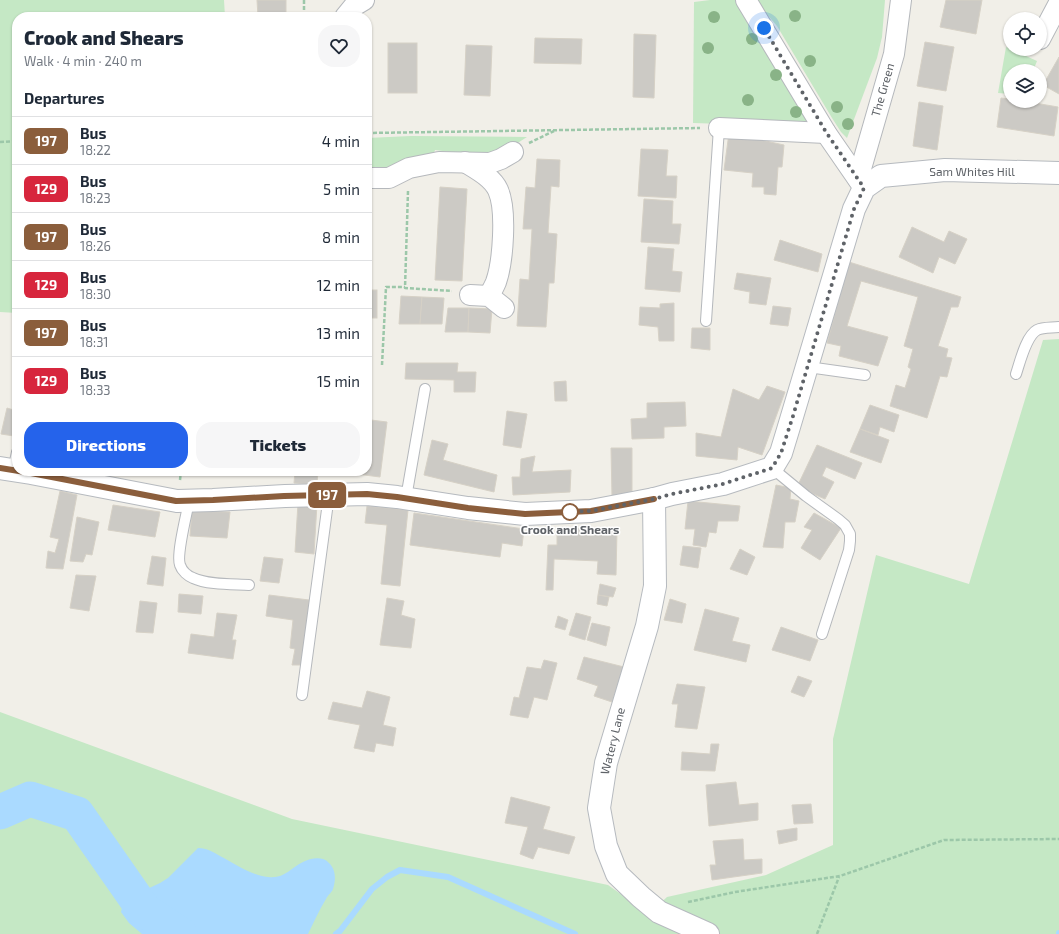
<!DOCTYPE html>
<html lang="en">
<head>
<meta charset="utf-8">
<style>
  body { margin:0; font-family:"Exo 2",sans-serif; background:#f6f6f7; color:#1f2937; height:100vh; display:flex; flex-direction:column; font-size:15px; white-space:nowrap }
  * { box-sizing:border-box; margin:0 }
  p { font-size:13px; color:#747a83 }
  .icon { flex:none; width:22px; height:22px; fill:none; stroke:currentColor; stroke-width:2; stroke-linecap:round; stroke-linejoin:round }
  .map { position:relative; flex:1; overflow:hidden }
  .sheet { position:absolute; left:12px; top:12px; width:360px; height:464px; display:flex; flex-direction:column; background:#fff; border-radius:16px; box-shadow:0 1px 3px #0004 }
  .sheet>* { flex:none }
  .badge { padding:0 8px; border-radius:6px; font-size:14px; line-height:26px }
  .tools { position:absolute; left:1003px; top:12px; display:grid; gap:8px }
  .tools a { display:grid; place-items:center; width:44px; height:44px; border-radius:50%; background:#fff; box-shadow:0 1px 3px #0004; font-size:20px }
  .you { position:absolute; width:20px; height:20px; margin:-10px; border:3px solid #fff; border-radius:50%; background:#1a73e8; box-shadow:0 0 0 6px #1a73e833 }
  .map>.badge { position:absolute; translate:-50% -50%; box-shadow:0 0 0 2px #fff }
  h2 { padding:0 12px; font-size:15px; line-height:36px }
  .round { display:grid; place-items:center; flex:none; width:42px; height:42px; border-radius:16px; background:#f6f6f7 }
  .summary { display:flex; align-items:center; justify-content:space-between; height:68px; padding:0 12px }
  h1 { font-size:19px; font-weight:800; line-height:30px }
  .button { display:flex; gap:8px; margin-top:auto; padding:8px 12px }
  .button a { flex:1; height:46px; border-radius:16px; background:#2563eb; color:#fff; font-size:16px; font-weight:800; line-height:46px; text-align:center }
  .button a+a { background:#f6f6f7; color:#1f2937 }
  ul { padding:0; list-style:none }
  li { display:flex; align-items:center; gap:12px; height:48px; padding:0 12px; border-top:1px solid #e0e1e3 }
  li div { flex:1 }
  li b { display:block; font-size:15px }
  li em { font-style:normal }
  li .badge { min-width:44px; font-weight:700; text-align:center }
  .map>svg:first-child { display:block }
</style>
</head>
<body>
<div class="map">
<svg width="1059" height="934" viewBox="0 0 1059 934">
  <rect width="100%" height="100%" fill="#f1efe8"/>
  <!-- green -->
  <g fill="#c5e8c5">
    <path d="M0 0H224L225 17H17V313L0 312Z"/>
    <path d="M710 0H736L817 127 693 123 694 2Z"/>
    <path d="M758 0H885L882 37 877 58 847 138 841 132 832 118 777 26 765 12Z"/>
    <path d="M1006 47 1037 61 1033 71H1010V94L998 93Z"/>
    <path d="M411 136 527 137 513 146 481 156 435 150 433 156 367 174V138Z"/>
    <path d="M1059 339V934H0V712L292 819 608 885 649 914 667 897 766 875 833 845V739L876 555 969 584 1043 340Z"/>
  </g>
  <!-- water -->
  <path fill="#aadaff" d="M198 848C207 848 213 852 220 856 235 864 251 875 268 877 285 879 290 868 303 862 311 858 323 856 329 863 336 870 336 879 333 889 332 892 328 895 326 899 319 910 314 922 308 934H142L129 923 121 912 123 904 128 898 160 883 168 878Z"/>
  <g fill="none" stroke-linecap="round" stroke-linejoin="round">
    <!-- stream -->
    <g stroke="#aadaff" stroke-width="6">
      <path d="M336 934 340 931 372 889 387 877 400 870 448 877 575 934"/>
      <path d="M1059 934V933"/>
    </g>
    <!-- river -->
    <path stroke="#aadaff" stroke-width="35" d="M0 812 30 799 77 814 144 910 180 934"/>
  </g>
  <!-- building -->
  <g fill="#cccac5" stroke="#d6d1c6">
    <path d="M257 0H286V17H258Z"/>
    <path d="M946 0H982L976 34 940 27Z"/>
    <path d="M634 34 656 35 654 98 633 97Z"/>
    <path d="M535 38 582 39 581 64 534 63Z"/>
    <path d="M925 42 954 47 946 91 917 86Z"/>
    <rect x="388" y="43" width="29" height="50"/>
    <path d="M466 45 492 46 490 96 464 95Z"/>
    <path d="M1059 57V94L1043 85Z"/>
    <path d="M1001 98 1010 99V101H1023L1058 107 1054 136 997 127Z"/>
    <path d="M919 102 943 106 937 150 913 146Z"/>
    <path d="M729 133 784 145 782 167H778L776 195 764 194V187H752L753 173 724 170Z"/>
    <path d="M641 149 668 150 666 176H677L676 198 638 196Z"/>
    <path d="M537 159 560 160 559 187 551 186 548 233 557 234 554 283H549L546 327 517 326 520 279 529 280 532 229H523L526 187 535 188Z"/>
    <path d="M440 187 467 189 462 281 435 280Z"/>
    <path d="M644 199 673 201 672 224H681L679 244 641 242Z"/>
    <path d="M912 227 944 242 949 231 967 239 955 264 939 257 933 273 899 257Z"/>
    <path d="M367 236H369L368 264H367Z"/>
    <path d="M780 240 822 254 818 272 774 260Z"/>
    <path d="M648 247 674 249 672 271 682 272 680 292 645 289Z"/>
    <path d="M849 262 961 297 958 307H951L938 346 948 349 946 357 952 358 947 377 940 376 927 418 890 406 896 385 905 388 911 369 908 367 913 349 904 346 918 297 861 281 847 326 888 337 878 366 839 356 841 346 827 343Z"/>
    <path d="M737 273 771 278 766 305 749 303 750 292 734 289Z"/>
    <rect x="367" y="290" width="10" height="28"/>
    <path d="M401 296 422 297 420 324H399Z"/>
    <path d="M422 297 444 298 442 324H420Z"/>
    <path d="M674 303V341H659L658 327 639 325 640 307 660 308V304Z"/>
    <path d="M773 306 791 308 788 326 770 324Z"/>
    <path d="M448 308H469L468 332H445Z"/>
    <path d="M469 308 492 309 490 333 468 332Z"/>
    <path d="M692 328H710V350L691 348Z"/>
    <path d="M406 363H458L457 372H476L475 392H454V380L405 379Z"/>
    <path d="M566 381 567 401H555L554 382Z"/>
    <path d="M767 386 785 392 762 455 738 447 737 460 696 456V433L721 437 733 389 759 400Z"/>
    <path d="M685 402 686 426 664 427V438L632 439 631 419 647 418V403Z"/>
    <path d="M870 405 899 415 894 432 880 427 878 435 860 429Z"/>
    <path d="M7 408 17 411V424L14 436 1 434Z"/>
    <path d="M507 411 527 414 521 448 503 445Z"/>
    <path d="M371 420 387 422 380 477 334 471H367V452Z"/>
    <path d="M860 429 889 440 881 463 850 452Z"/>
    <path d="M432 440 448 444 443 460 497 475 494 492 424 475Z"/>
    <path d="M817 445 862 463 855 479 826 467 822 476 834 482 825 499 797 487Z"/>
    <path d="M611 448H632V496L612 497Z"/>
    <path d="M535 456 532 472 571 470 570 492 513 495 512 477H520L521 459Z"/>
    <path d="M295 471H318L317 484 294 483Z"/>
    <path d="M776 485 791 488 790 499 799 501 795 522H785L783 548 763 547Z"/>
    <path d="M60 491 77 495 63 569 46 568 48 551 55 553 59 539 50 537Z"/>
    <path d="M688 501 740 506 738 521H718L716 533 709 532 706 547 693 545 695 529H685Z"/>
    <path d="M298 503 317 504 314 554 295 552Z"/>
    <path d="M113 505 160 512 155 537 108 530Z"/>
    <path d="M367 506 408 510 400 586 381 584 387 525 365 523Z"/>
    <path d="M192 511 230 512 227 538 190 536Z"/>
    <path d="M414 513 524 529 522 546 502 543 500 557 410 545Z"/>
    <path d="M814 513 841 528 820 560 801 548 812 530 804 527Z"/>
    <path d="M77 517 99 522 92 555 86 554 83 562 70 561Z"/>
    <path d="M557 528 617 530 616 575 597 574 598 561 554 559 553 590H546L548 545H557Z"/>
    <path d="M683 546 701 548 698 568 680 565Z"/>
    <path d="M740 549 755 557 747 575 730 569Z"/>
    <path d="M152 556 166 558 163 586 147 584Z"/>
    <path d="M264 557 283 559 279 583 260 581Z"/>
    <path d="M76 575 96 576 89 611 70 608Z"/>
    <path d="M600 584 616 588 613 597 598 595Z"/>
    <path d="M179 594 203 596 201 614 178 612Z"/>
    <path d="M269 595 309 600 303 665H292L295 649 290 648 293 620 266 616Z"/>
    <path d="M598 595 609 597 607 606 597 604Z"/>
    <path d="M387 598 404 601 401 615 415 619 411 648 380 645Z"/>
    <path d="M670 599 686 604 682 623 664 620Z"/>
    <path d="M140 601 157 603 153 633 136 632Z"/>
    <path d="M705 609 739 618 732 641 750 645 746 662 694 650Z"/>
    <path d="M217 613 237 615 232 640H236L233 659 188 653 191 634 214 637Z"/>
    <path d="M576 613 591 617 585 640 569 635Z"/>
    <path d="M558 616 568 620 565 630 555 627Z"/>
    <path d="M592 623 610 627 606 646 587 640Z"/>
    <path d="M781 627 818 640 810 661 772 650Z"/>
    <path d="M584 657 624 667 612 702 594 696 598 686 577 679Z"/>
    <path d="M544 660 557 663 547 700 534 697 528 718 510 715 514 697 519 698 527 667 541 669Z"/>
    <path d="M798 676 812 681 804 697 791 692Z"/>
    <path d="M677 684 705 687 697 729 675 727 678 704H672Z"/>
    <path d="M367 691 390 697 383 725 396 728 393 746 376 743 374 752 354 748 360 725 328 719 333 702 362 708Z"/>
    <path d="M711 744H719L715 771 681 770 682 752 710 754Z"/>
    <path d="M736 782 739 805 758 803V820L709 826 706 785Z"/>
    <path d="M511 797 550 807 543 829 575 837 569 854 538 847 533 859 520 854 528 827 505 823Z"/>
    <path d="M811 804 813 823 794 824 792 805Z"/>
    <path d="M797 828V840L779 844 777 831Z"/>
    <path d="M743 839 744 860 762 859V873L712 880 710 865H716L713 841Z"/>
  </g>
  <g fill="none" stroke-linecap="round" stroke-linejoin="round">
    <!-- lane casing -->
    <g stroke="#b5b8bc" stroke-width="12">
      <g id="lane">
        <path d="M706 321 719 128"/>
        <path d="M808 367 865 375"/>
        <path d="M1016 374C1020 362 1026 336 1037 330 1043 327 1052 328 1059 327"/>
        <path d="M772 468 806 496 838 519 845 525 850 534V541L849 550 822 634"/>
        <path d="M13 471 17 452"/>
        <path d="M406 498 425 389"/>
        <path d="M189 501C187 513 176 555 180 565 182 571 188 576 193 578 208 585 233 584 249 585"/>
        <path d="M302 695 329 495"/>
      </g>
    </g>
    <!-- street casing -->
    <g stroke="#b5b8bc" stroke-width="22">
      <g id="street">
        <path d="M746 0 826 133 864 188"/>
        <path d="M345 17 354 6 364 0"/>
        <path d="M1040 39 1059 3"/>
        <path d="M719 128 826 133"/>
        <path d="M465 162C476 169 492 177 498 190 507 210 503 262 496 282 494 287 491 292 489 296"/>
        <path d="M367 178H389L409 168 439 162 490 163 501 159 513 152"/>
        <path d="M858 179 894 54 901 0"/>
        <path d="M470 295 489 296 504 308"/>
      </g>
    </g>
    <!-- secondary casing -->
    <g stroke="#b6babf" stroke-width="24">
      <g id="secondary">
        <path d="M0 468 31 473 177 501 213 500 285 496 367 494 397 497 468 508 525 514 591 511 654 499 672 494 723 484 772 468 781 453 788 430 854 209 864 188 881 176 945 170 1059 173"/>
        <path d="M654 499 655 586 647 626 606 763 599 808 606 846 617 874 641 897 659 912 708 934"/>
      </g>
    </g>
    <!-- path -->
    <g stroke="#9cc7a9" stroke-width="2.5" stroke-dasharray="4 2" stroke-linecap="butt">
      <path d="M304 0V17"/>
      <path d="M367 133 700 128"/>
      <path d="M0 142 17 141"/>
      <path d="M529 143 554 131"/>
      <path d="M408 191 405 288 452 291"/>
      <path d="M382 365 386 287H405"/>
      <path d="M180 480 181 471"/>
      <path d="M688 902 735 892 840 876 944 840 1059 839"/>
      <path d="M817 934 839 877"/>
    </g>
    <!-- lane -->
    <use href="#lane" stroke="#fff" stroke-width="10"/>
    <!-- street -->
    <use href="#street" stroke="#fff" stroke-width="20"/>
    <!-- secondary -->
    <use href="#secondary" stroke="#fff" stroke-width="22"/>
  </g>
  <!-- trees -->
  <g fill="#89b387">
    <circle cx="795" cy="16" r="6"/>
    <circle cx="714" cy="17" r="6"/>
    <circle cx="752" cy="39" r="6"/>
    <circle cx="708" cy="48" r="6"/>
    <circle cx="810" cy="61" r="6"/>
    <circle cx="776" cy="75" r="6"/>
    <circle cx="748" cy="100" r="6"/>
    <circle cx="837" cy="107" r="6"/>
    <circle cx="796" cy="112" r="6"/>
    <circle cx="848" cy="124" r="6"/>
  </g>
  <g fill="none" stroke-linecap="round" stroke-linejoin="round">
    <!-- line casing -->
    <g stroke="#fff" stroke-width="9">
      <path id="line" d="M0 468 31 473 176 501 213 500 284 496 367 494 397 497 468 508 525 514 591 511 654 499"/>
    </g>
    <!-- line -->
    <use href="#line" stroke="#8b5e3c" stroke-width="6"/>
    <!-- walk -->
    <path stroke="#5f6368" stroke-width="4" stroke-dasharray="0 7.2" d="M570 512H565L591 511 654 499 672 494 723 484 772 468 781 453 793 416 854 209 864 188 826 132 764 28"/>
  </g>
  <!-- markers -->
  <circle fill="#fff" stroke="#8b5e3c" stroke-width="2" cx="570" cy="512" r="8"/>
  <g text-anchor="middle" stroke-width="3" stroke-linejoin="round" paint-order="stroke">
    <!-- street labels -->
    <g font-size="12" fill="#5f6368" stroke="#fff">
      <text transform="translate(883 90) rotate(-74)" y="4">The Green</text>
      <text x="972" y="176">Sam Whites Hill</text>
      <text transform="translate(613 741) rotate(-76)" y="4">Watery Lane</text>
    </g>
    <!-- stop labels -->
    <g font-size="12" font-weight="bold" fill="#5f6368" stroke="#fff">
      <text x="570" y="534">Crook and Shears</text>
    </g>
  </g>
</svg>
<div class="tools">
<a><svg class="icon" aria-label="locate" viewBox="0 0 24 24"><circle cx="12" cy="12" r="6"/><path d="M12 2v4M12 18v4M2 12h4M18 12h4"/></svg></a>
<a><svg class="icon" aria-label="layers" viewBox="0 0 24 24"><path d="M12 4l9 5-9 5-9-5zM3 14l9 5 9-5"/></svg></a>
</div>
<div class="you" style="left:764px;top:28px"></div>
<b class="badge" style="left:327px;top:495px;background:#8b5e3c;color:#fff">197</b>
<section class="sheet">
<div class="summary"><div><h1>Crook and Shears</h1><p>Walk · 4 min · 240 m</p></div><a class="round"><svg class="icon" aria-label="heart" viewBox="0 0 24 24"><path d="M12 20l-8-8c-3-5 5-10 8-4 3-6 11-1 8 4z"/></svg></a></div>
<h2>Departures</h2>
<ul>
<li><span class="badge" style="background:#8b5e3c;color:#fff">197</span><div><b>Bus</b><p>18:22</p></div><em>4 min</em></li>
<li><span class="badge" style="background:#d7263d;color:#fff">129</span><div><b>Bus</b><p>18:23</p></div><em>5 min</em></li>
<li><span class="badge" style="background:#8b5e3c;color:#fff">197</span><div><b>Bus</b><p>18:26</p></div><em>8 min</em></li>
<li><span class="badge" style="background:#d7263d;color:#fff">129</span><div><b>Bus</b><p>18:30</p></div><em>12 min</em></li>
<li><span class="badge" style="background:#8b5e3c;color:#fff">197</span><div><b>Bus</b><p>18:31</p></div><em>13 min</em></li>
<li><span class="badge" style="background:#d7263d;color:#fff">129</span><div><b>Bus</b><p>18:33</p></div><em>15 min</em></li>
</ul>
<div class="button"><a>Directions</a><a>Tickets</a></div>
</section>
</div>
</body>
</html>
